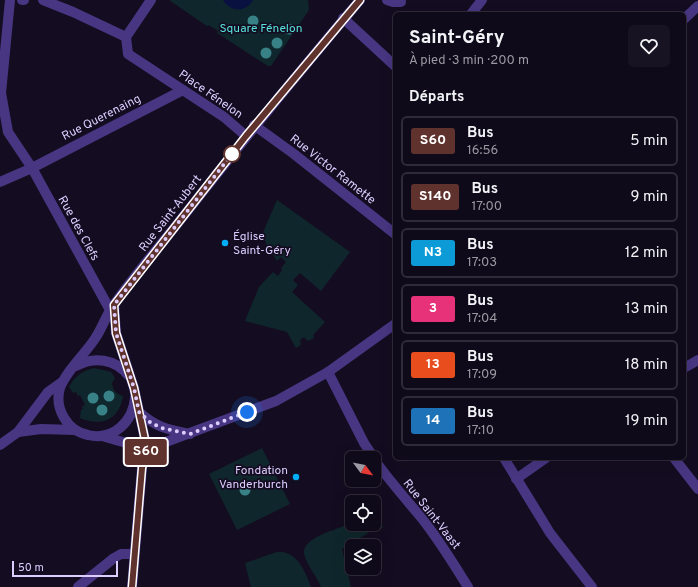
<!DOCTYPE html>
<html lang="fr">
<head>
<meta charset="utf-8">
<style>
  body { margin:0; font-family:Overpass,sans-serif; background:#181322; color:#f1f3f6; height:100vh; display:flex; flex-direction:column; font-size:15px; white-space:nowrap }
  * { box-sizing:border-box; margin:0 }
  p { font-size:13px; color:#9b9aa2 }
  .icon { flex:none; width:22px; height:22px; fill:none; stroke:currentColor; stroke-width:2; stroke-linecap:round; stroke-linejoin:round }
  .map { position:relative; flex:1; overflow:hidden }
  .sheet { position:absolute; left:393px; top:12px; width:293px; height:448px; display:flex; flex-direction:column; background:#0f0a19; border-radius:6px; box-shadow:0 4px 16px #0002,0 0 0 1px #2f2b38 }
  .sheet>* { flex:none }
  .badge { padding:0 8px; border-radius:3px; font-size:14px; line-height:26px }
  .needle { width:26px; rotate:122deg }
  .controls { position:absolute; left:345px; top:451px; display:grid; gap:8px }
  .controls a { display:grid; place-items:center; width:36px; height:36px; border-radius:6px; background:#0f0a19; box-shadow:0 4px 16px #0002,0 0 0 1px #2f2b38; font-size:20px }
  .scale { position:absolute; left:12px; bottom:10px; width:106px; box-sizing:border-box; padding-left:4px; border:2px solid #ddcdff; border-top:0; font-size:11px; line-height:14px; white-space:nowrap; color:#ddcdff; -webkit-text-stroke:3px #140d21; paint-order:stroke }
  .you { position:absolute; width:20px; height:20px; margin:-10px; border:3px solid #fff; border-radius:50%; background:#1a73e8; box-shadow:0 0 0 6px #1a73e833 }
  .map>.badge { position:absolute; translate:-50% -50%; box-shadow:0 0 0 2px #fff }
  h2 { padding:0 16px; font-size:15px; line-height:36px }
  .round { display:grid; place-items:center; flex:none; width:42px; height:42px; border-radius:6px; background:#181322 }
  .head { display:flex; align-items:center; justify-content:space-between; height:68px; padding:0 16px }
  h1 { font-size:19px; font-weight:700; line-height:30px }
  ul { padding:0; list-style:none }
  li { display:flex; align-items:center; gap:12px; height:50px; margin:0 8px 6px; padding:0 8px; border:2px solid #2f2b38; border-radius:6px }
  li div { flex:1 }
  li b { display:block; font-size:15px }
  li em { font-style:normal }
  li .badge { min-width:44px; font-weight:700; text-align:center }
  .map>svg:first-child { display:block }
</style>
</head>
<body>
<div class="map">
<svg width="698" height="587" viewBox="0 0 698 587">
  <rect width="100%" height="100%" fill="#140d21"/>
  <!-- green -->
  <g fill="#0f272c">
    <path d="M169 0H308L309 10 271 66H268L217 33 218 31 209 25 207 26Z"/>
    <path d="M277 200 350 252 321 291 300 273 293 280 298 285 292 292 325 322 313 335 314 338 308 341 304 337 300 340 301 345 296 348 287 332 245 321 259 287 273 272 278 276 282 270 281 268 286 262 281 257 277 261 272 253 267 252 266 242 261 237Z"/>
    <path d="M94 368 111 372 115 378 112 383C113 390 116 394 123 396 119 420 102 427 80 418L81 410 83 409 82 406 85 405 80 395 78 396 76 392 73 393 69 387C75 376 82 371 94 368Z"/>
    <path d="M262 448 290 504 237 530 209 474Z"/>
    <path d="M374 508 383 528H376L342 549 351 587H321C317 577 309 568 305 557 297 537 340 530 352 522V524H374Z"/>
    <path d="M277 552C296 550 305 571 311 587H251L245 563Z"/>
  </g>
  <!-- water -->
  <path fill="#08113f" d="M223 0H253C246 13 230 12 223 0Z"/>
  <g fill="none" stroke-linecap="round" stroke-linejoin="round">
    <!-- minor -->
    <g stroke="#483682" stroke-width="10">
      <path d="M10 0 1 93 8 132 32 168 110 310"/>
      <path d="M22 0H24"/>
      <path d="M43 0 73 12 126 37"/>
      <path d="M151 0 126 37 128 54 224 117 246 136"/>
      <path d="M387 0 393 2H401"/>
      <path d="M471 14 482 0"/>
      <path d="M343 18 395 66"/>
      <path d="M684 19 698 6"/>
      <path d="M254 125 294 154 395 234"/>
      <path d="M0 182 32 168 183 90"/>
      <path d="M114 305 116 333 134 388 147 449 142 468 132 587"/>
      <path d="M76 366C94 356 115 359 128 375"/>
      <path d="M684 368 698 360"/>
      <path d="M328 372 364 443 374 458"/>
      <path d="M135 398C133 421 114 441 88 435 67 431 54 408 60 388 65 372 87 352 96 337 102 328 105 318 111 309 132 278 158 248 182 218 240 144 299 72 360 0"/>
      <path d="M139 412C157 428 167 429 190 434"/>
      <path d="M18 432 41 429 75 430"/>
      <path d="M102 436 147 449"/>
      <path d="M0 445 18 432 48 392 62 382"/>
      <path d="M147 449 276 401 328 372 395 324"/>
      <path d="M504 458 550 533 592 587"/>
      <path d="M674 458 698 489"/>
      <path d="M374 459C388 479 404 497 420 516 438 538 453 563 468 587"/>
      <path d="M516 479 546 458"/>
      <path d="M78 587 114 558 121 554H134"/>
    </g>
  </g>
  <!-- trees -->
  <g fill="#388287">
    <circle cx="253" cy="21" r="5.5"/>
    <circle cx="289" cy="29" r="5.5"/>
    <circle cx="277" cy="43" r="5.5"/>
    <circle cx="266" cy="53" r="5.5"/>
    <circle cx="109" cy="396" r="5.5"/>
    <circle cx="93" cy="398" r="5.5"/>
    <circle cx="102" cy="410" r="5.5"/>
    <circle cx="245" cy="490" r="5.5"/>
  </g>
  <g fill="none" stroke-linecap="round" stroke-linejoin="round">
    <!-- line casing -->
    <g stroke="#fff" stroke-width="9">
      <path id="line" d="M132 587 142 468 147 449 134 388 116 333 114 305 246 136 360 0"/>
    </g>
    <!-- line -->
    <use href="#line" stroke="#60322d" stroke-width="6"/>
    <!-- walk -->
    <path stroke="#ddcdff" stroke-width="4" stroke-dasharray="0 7.2" d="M232 154 114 305 116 333 134 388 139 412 151 423 162 428 190 434 247 412"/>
  </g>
  <!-- markers -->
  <circle fill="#fff" stroke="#60322d" stroke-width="2" cx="232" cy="154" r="8"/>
  <g fill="#00adf8" stroke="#140d21" stroke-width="1.5">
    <circle cx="225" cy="243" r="4"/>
    <circle cx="296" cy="477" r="4"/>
  </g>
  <g text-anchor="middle" stroke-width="3.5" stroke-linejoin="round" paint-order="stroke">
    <!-- park labels -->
    <g font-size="12" fill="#56e2db" stroke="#140d21">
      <text x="261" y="32">Square Fénelon</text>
    </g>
    <!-- street labels -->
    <g font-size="12" fill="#ddcdff" stroke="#140d21">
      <text transform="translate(211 94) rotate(35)" y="4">Place Fénelon</text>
      <text transform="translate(101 117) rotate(-27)" y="4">Rue Querenaing</text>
      <text transform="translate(333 169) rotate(38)" y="4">Rue Victor Ramette</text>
      <text transform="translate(170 213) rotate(-52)" y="4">Rue Saint-Aubert</text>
      <text transform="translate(79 228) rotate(61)" y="4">Rue des Clefs</text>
      <text transform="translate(432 514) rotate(52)" y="4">Rue Saint-Vaast</text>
    </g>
    <!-- poi labels -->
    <g font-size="12" fill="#ddcdff" stroke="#140d21" text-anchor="start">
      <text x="233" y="240">Église<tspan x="233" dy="14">Saint-Géry</tspan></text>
      <text x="288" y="474" text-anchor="end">Fondation<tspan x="288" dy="14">Vanderburch</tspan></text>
    </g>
  </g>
</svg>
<div class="controls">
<a><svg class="needle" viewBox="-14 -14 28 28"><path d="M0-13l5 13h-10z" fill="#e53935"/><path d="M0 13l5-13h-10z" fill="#9b9aa2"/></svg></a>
<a><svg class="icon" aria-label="locate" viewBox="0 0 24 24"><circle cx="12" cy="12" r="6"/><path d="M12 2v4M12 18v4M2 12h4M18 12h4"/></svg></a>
<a><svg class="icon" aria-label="layers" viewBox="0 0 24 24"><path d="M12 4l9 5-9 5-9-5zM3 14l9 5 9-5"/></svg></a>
</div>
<div class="scale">50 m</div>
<div class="you" style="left:247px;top:412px"></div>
<b class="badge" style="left:146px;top:452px;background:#60322d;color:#fff">S60</b>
<section class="sheet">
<div class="head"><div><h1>Saint-Géry</h1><p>À pied · 3 min · 200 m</p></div><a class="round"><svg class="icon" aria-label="heart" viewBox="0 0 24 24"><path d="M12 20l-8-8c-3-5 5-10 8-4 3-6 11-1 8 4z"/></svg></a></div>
<h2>Départs</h2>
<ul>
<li><span class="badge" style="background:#60322d;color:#fff">S60</span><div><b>Bus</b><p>16:56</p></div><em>5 min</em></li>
<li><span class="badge" style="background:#60322d;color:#fff">S140</span><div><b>Bus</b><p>17:00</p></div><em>9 min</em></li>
<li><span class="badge" style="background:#0d9bd7;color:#fff">N3</span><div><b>Bus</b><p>17:03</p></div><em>12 min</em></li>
<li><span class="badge" style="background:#e73178;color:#fff">3</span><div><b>Bus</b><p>17:04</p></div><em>13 min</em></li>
<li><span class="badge" style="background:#e84e1d;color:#fff">13</span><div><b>Bus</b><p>17:09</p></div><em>18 min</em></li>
<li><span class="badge" style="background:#1d72b8;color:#fff">14</span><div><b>Bus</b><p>17:10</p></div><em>19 min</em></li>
</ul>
</section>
</div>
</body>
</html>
